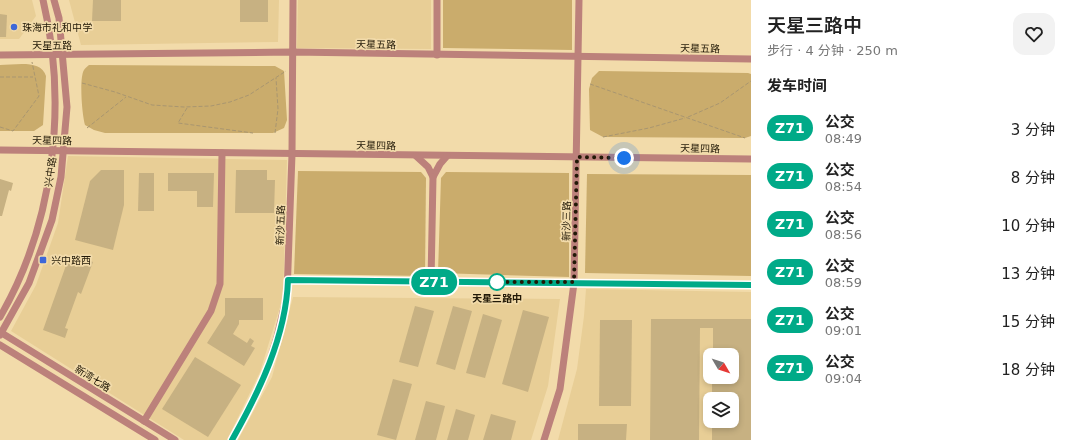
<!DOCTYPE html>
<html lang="zh">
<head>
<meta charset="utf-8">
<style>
  body { margin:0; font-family:"DejaVu Sans","Noto Sans SC",sans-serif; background:#f2f2f2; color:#222; height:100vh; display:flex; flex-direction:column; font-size:15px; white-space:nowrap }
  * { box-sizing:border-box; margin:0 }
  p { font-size:13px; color:#767676 }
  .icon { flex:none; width:22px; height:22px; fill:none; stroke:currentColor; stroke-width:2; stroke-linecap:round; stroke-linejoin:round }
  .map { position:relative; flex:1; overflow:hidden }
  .details { display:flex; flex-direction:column; background:#fff; width:320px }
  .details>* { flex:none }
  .badge { padding:0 8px; border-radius:13px; font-size:14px; line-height:26px }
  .needle { width:26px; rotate:129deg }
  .buttons { position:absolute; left:703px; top:348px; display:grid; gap:8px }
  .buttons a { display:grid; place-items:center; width:36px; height:36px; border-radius:8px; background:#fff; box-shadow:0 2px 6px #0003; font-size:20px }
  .you { position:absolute; width:20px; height:20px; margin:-10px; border:3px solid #fff; border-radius:50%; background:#1a73e8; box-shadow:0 0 0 6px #1a73e833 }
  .map>.badge { position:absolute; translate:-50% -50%; box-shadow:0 0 0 2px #fff }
  h2 { padding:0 16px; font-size:15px; line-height:36px }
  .round { display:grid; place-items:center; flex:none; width:42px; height:42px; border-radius:12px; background:#f2f2f2 }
  .head { display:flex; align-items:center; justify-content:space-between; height:68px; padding:0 16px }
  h1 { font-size:19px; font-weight:600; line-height:30px }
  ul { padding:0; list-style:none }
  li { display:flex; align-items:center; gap:12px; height:48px; padding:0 16px }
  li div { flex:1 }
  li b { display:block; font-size:15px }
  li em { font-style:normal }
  li .badge { min-width:44px; font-weight:700; text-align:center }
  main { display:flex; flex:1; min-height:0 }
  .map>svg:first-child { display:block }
</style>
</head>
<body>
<main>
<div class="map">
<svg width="751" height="440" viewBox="0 0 751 440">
  <rect width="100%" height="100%" fill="#f2dbaa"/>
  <!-- built -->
  <g fill="#e8ce96" fill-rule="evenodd">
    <path d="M0 0H32L36 16 19 39H0Z"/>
    <path d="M69 0H279L278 42 81 45Z"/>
    <path d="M298 0H431V49L297 48Z"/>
    <path d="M68 156 287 160 283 297 260 372 227 440H184L11 331 36 285 58 223Z"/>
    <path d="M586 289 751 292V440H558L577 369 584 316ZM710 355H732V377H710ZM710 399H732V421H710Z"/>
    <path d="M293 297 560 299 548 386 531 440H238L272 377Z"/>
  </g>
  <!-- green -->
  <g fill="#caac6c">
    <path d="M443 0H572V50L443 48Z"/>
    <path d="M0 65C15 65 41 59 46 76L43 125 34 131H0Z"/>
    <path d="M89 65 275 66 284 71 287 120 284 128 273 133H105L94 130 85 125C82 115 79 78 84 70 85 68 87 67 89 65Z"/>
    <path d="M599 71 748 73 751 74V136L745 138 603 137 590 130 589 89 592 78Z"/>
    <path d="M298 171 421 172 426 178 425 276 294 274Z"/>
    <path d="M446 172 569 173V277L438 273 441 178Z"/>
    <path d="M587 174 751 175V276L585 273Z"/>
  </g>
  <!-- building -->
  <g fill="#c7b182">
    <path d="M93 0H121V21H92Z"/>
    <rect x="240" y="0" width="28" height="22"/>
    <path d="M0 14 7 15 6 37H0Z"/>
    <path d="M101 170H124V205L113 250 75 240 90 181Z"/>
    <path d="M236 170H267V180H275L274 213H235Z"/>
    <path d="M139 173H154V211H138Z"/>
    <path d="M168 173H214L213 207H197V191H168Z"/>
    <path d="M0 179 13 183 11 191 9 190 2 216H0Z"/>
    <path d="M76 255 93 262 81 294 78 292 65 328 68 329 65 338 43 330 69 257 74 259Z"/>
    <path d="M225 298H263V320H239V324L233 334 247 343 250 338 254 341 251 346 255 348 244 366 207 343 225 315Z"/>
    <path d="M415 306 434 311 418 367 399 362Z"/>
    <path d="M453 306 472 311 455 370 436 364Z"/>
    <path d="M523 310 549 317 528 392 502 384Z"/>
    <path d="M483 314 502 320 485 378 466 373Z"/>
    <path d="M651 319H751V440H712V421H732V399H712V377H732V355H713V328H700L699 440H650Z"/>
    <path d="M600 320H632L631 406H599Z"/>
    <path d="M195 357 241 385 208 437 162 409Z"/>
    <path d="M393 379 412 384 396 440 377 435Z"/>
    <path d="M426 401 445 406 436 440H415Z"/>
    <path d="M456 409 475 415 468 440H447Z"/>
    <path d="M491 414 516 421 511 440H483Z"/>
    <path d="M578 424H627L626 440H578Z"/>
  </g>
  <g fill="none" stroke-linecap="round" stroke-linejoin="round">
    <!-- path -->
    <g stroke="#a99670" stroke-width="1" stroke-dasharray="4 2" stroke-linecap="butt">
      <path d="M0 77H33"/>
      <path d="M82 83 115 92 152 105 184 107 211 106 230 102 249 95 286 71"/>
      <path d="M590 84 745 138"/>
      <path d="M187 108 178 123 253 133"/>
      <path d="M688 117 720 103 751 81"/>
      <path d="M0 127 13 131 39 96 32 62"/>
      <path d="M87 128 126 97"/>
      <path d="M275 133 278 109 276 78"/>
      <path d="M603 137 649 128 685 118"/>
    </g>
    <!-- minor -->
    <g stroke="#bc817b" stroke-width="7">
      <path d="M437 0V55"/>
      <path d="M0 55 293 52 751 59"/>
      <path d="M0 150 751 159"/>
      <path d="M416 156 428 167 433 177 440 164 447 156"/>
      <path d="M288 280 751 285"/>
      <path d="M431 282 433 177"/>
      <path d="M0 317C54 224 68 104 43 0"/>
      <path d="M0 332 175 440"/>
      <path d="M0 335 29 283 52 220 61 177 67 107 59 18 54 0"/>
      <path d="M0 345 155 440"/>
      <path d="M144 421 211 311 220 284 222 153"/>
      <path d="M232 440 265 376 277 337 287 295 292 154 293 0"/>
      <path d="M544 440 560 389 574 283 579 0"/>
    </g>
  </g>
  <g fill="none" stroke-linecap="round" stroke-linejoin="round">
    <!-- line casing -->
    <g stroke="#fff" stroke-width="9">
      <path id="line" d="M232 440C259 392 286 337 288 280L751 285"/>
    </g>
    <!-- line -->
    <use href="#line" stroke="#0a8" stroke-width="6"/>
    <!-- walk -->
    <path stroke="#221907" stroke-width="4" stroke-dasharray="0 7.2" d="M497 282H495H574L577 157 624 158"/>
  </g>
  <!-- markers -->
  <g fill="#3d67d8" stroke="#f2dbaa" stroke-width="1.5">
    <circle cx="14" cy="27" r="4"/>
    <rect x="39" y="256" width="8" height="8" rx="2"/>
  </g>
  <circle fill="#fff" stroke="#0a8" stroke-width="2" cx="497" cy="282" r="8"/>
  <g text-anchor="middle" stroke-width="3.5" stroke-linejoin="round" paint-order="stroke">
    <!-- poi labels -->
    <g font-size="10" fill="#221907" stroke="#f2dbaa" text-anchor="start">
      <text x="22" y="31">珠海市礼和中学</text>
      <text x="51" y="264">兴中路西</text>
    </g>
    <!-- street labels -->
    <g font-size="10" fill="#221907" stroke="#f2dbaa">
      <text transform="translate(376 44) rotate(1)" y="4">天星五路</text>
      <text x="52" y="49">天星五路</text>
      <text transform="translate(700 48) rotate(1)" y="4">天星五路</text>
      <text transform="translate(52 140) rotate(1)" y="4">天星四路</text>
      <text transform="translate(376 145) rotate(1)" y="4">天星四路</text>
      <text transform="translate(700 148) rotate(1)" y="4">天星四路</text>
      <text transform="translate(50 172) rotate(-82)" y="4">兴中路</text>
      <text transform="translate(566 221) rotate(-89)" y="4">新沙三路</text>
      <text transform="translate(280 225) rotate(-88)" y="4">新沙五路</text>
      <text transform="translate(93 378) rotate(32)" y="4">新湾七路</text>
    </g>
    <!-- stop labels -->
    <g font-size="10" font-weight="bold" fill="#221907" stroke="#f2dbaa">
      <text x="497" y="302">天星三路中</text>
    </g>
  </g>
</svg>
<div class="buttons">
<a><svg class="needle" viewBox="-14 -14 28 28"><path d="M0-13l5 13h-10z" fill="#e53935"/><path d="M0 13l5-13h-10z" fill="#767676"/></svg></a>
<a><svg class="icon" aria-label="layers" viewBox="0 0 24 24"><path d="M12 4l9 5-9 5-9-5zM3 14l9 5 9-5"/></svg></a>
</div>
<div class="you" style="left:624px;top:158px"></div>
<b class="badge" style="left:434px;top:282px;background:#0a8;color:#fff">Z71</b>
</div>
<section class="details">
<div class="head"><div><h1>天星三路中</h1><p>步行 · 4 分钟 · 250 m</p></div><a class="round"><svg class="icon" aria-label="heart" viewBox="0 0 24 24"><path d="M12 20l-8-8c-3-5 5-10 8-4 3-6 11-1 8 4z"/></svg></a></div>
<h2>发车时间</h2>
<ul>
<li><span class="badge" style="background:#0a8;color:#fff">Z71</span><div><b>公交</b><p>08:49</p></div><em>3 分钟</em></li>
<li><span class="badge" style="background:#0a8;color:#fff">Z71</span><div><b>公交</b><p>08:54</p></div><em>8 分钟</em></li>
<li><span class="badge" style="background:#0a8;color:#fff">Z71</span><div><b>公交</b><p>08:56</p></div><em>10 分钟</em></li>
<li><span class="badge" style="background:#0a8;color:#fff">Z71</span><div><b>公交</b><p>08:59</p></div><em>13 分钟</em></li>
<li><span class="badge" style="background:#0a8;color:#fff">Z71</span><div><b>公交</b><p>09:01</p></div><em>15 分钟</em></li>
<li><span class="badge" style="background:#0a8;color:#fff">Z71</span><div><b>公交</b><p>09:04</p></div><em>18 分钟</em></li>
</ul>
</section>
</main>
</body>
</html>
